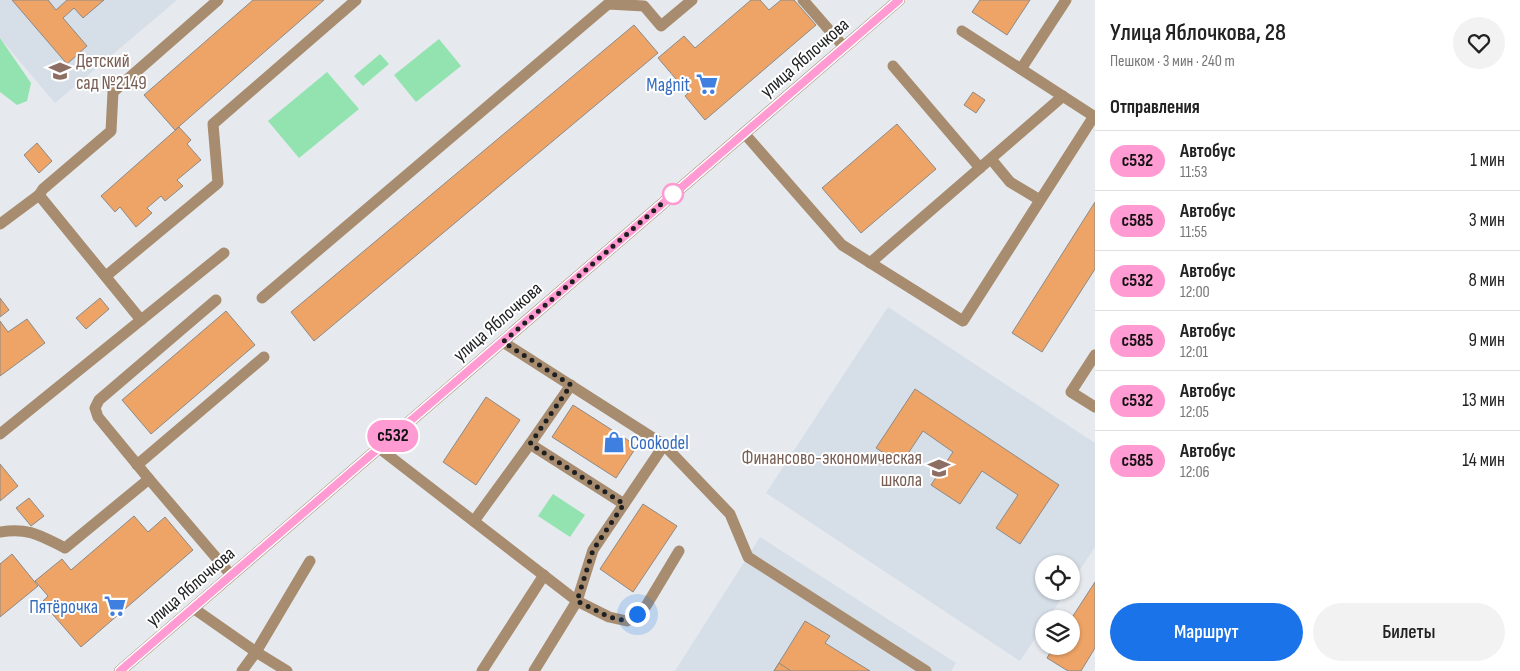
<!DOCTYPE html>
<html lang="ru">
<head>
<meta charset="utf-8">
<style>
  body { margin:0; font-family:"Sofia Sans Condensed",sans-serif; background:#f2f2f2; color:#222; height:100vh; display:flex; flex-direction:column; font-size:19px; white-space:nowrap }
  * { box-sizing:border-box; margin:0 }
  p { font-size:16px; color:#767676 }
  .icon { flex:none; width:28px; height:28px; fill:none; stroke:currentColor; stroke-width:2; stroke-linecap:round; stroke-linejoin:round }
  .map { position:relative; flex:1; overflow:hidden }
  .drawer { display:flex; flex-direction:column; background:#fff; width:425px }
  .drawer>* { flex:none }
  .badge { padding:0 10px; border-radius:16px; font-size:18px; line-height:32px }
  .fabs { position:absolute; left:1035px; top:555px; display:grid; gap:10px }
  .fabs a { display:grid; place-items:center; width:45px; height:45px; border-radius:50%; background:#fff; box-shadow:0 1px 4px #0004; font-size:25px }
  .you { position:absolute; width:25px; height:25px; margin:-12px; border:4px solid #fff; border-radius:50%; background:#1a73e8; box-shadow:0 0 0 8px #1a73e833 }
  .map>.badge { position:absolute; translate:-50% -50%; box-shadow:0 0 0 2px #fff }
  h2 { padding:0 15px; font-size:19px; line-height:45px }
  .round { display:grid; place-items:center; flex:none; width:52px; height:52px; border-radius:26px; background:#f2f2f2 }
  .head { display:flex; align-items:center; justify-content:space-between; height:85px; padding:0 15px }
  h1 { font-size:24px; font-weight:600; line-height:38px }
  .cta { display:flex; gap:10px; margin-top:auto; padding:10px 15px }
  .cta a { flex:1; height:58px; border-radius:30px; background:#1a73e8; color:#fff; font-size:20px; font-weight:600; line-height:58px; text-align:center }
  .cta a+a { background:#f2f2f2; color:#222 }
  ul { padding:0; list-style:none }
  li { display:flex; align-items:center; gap:15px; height:60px; padding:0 15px; border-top:1px solid #e0e0e0 }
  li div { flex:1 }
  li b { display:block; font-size:19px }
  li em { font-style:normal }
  li .badge { min-width:55px; font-weight:700; text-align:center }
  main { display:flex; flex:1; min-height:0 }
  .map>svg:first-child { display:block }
</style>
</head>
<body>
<main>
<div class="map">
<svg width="1095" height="671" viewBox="0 0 1095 671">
  <rect width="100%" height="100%" fill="#e6eaee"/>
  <!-- built -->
  <g fill="#d6dee8">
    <path d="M0 0H177L55 103 0 38Z"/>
    <path d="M888 307 1095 443V547L1071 583V564H1044V591H1066L1048 619H1044V625L1020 661 766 493Z"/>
    <path d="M760 537 956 663 951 671H675Z"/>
  </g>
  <!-- green -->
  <g fill="#92e3b0">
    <path d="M0 38 31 83 27 101 17 105 0 92Z"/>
    <path d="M439 39 461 66 416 102 394 75Z"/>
    <path d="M380 54 389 64 363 86 354 76Z"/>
    <path d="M327 72 359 109 299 158 268 121Z"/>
    <path d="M553 494 585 515 570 537 538 516Z"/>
  </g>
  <!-- building -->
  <g fill="#eea466" stroke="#8d8986">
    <path d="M12 0H48L56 10 67 0H104L83 18 74 8 63 18 87 46 67 64Z"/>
    <path d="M253 0H324L175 130 144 95Z"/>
    <path d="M751 0H760L769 10 781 0H794L816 25 705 120 685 96 688 93 658 58 684 36 695 48Z"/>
    <path d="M980 0H1030L1007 35 972 12Z"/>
    <path d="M634 25 658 53 314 341 291 312Z"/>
    <path d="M973 92 985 100 976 113 964 105Z"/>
    <path d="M897 124 936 169 861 233 822 188Z"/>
    <path d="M179 127 191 140 187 144 201 160 177 180 183 186 165 201 161 196 147 208 152 213 136 227 120 207 115 212 101 196Z"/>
    <path d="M37 143 52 161 39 173 24 155Z"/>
    <path d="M1095 202V269L1042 352 1012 333Z"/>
    <path d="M0 298 9 310 0 317Z"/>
    <path d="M100 298 109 309 86 329 76 318Z"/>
    <path d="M226 311 255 345 151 434 122 400Z"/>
    <path d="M27 319 45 343 0 376V321L8 332Z"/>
    <path d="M915 389 1059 485 1020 544 996 528 1018 495 982 471 960 504 931 485 953 452 923 431 901 464 876 448Z"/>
    <path d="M486 397 520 420 476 485 443 462Z"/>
    <path d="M573 405 637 446 616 478 552 437Z"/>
    <path d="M0 464 18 486 0 501Z"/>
    <path d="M29 498 44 516 31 526 16 508Z"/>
    <path d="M643 504 677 526 633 592 600 569Z"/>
    <path d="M134 516 148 532 165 517 193 550 81 647 42 602 48 596 35 581 62 559 71 570Z"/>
    <path d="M12 554 38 586 0 617V564Z"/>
    <path d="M1095 582V648L1081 671H1068L1047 658 1054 646H1071V619Z"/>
    <path d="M805 621 830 636 825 643 870 671H774Z"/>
    <path d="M779 663 791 671H774Z"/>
  </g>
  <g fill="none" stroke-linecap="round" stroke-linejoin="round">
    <!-- service -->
    <g stroke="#a78c6f" stroke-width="11">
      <path d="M803 0 844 47"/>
      <path d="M962 31 1095 117"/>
      <path d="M893 66 980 168"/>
      <path d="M1021 69 1066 0"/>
      <path d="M744 133 842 245 963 321 1094 116"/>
      <path d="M991 159 1010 182 1040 200"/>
      <path d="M39 195 141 320"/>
      <path d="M0 224 39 195 43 189 111 131 113 92 218 0"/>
      <path d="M870 263 1063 96"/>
      <path d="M106 276 218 183 213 124 356 0"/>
      <path d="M262 298 608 4 644 6 661 26 692 0"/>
      <path d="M503 342 664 445 593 550 577 601 534 671"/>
      <path d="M1095 355 1071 392 1095 407"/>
      <path d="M571 385 530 444 624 504"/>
      <path d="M0 434 224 253"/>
      <path d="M664 445 730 514 748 557 926 671"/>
      <path d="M379 448 577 601 609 617 627 621 646 606 679 551"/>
      <path d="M137 465 264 357"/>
      <path d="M149 479 98 417 95 408 99 400 216 300"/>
      <path d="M474 521 530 444"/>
      <path d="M0 532C29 527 41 536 65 548L149 479 231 575"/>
      <path d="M193 608 256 652 287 671"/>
      <path d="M242 671 256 652 310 561"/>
      <path d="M482 671 544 575"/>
    </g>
    <!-- tertiary -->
    <path stroke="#a78c6f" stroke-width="12" d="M120 671 899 0"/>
  </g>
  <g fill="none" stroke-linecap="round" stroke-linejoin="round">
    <!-- line casing -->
    <g stroke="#fff" stroke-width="11">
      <path id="line" d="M120 671 899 0"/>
    </g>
    <!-- line -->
    <use href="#line" stroke="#ff9ad2" stroke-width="8"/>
    <!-- walk -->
    <path stroke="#1e1f20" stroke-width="5" stroke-dasharray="0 9" d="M637 614 627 621 609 617 577 601 593 550 624 504 530 444 571 385 503 342 673 194"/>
  </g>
  <!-- icons -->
  <defs>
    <g id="school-bare" transform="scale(1.725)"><path d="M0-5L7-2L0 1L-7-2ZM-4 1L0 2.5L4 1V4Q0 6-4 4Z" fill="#8d6e63" stroke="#fff" stroke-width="2.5" paint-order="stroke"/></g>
    <g id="supermarket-bare" transform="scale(1.725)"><path d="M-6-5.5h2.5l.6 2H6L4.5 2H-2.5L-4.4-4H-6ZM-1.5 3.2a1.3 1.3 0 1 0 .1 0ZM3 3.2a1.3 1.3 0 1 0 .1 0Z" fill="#3f7fe0" stroke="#fff" stroke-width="2.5" paint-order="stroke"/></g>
    <g id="shop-bare" transform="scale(1.725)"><path d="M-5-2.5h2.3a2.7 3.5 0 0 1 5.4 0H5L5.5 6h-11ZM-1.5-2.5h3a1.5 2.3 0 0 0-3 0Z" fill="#3f7fe0" stroke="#fff" stroke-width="2.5" paint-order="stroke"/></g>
  </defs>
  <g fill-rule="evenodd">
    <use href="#school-bare" x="60" y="71"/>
    <use href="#supermarket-bare" x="707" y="84"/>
    <use href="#shop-bare" x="614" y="442"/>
    <use href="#school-bare" x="939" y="468"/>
    <use href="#supermarket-bare" x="115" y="606"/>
  </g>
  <!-- markers -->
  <circle fill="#fff" stroke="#ff9ad2" stroke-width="2.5" cx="673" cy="194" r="10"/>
  <g text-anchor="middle" stroke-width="4" stroke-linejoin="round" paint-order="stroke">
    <!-- street labels -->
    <g font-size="19" fill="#1e1f20" stroke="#fff">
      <text transform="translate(804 57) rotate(-41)" y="7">улица Яблочкова</text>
      <text transform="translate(497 321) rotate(-41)" y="7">улица Яблочкова</text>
      <text transform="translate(190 586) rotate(-41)" y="7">улица Яблочкова</text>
    </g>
    <!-- education labels -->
    <g font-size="19" fill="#785e54" stroke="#fff" text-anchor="start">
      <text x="76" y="67">Детский<tspan x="76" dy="22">сад №2149</tspan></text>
      <text x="922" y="464" text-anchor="end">Финансово-экономическая<tspan x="922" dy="22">школа</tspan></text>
    </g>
    <!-- shop labels -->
    <g font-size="19" fill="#366cbe" stroke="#fff" text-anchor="end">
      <text x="690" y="91">Magnit</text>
      <text x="630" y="449" text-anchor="start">Cookodel</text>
      <text x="98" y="613">Пятёрочка</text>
    </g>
  </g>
</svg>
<div class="fabs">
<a><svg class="icon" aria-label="locate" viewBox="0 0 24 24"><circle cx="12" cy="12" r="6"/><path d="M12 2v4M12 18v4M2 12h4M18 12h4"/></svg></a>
<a><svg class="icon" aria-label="layers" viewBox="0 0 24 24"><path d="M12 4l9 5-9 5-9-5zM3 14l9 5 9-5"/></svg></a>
</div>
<div class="you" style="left:637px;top:614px"></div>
<b class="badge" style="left:393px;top:436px;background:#ff9ad2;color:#111">с532</b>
</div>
<section class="drawer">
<div class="head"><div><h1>Улица Яблочкова, 28</h1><p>Пешком · 3 мин · 240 m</p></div><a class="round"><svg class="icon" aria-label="heart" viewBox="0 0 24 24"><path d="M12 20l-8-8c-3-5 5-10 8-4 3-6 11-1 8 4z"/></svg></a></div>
<h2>Отправления</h2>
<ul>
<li><span class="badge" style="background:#ff9ad2;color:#111">с532</span><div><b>Автобус</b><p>11:53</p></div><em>1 мин</em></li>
<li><span class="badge" style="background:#ff9ad2;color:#111">с585</span><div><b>Автобус</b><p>11:55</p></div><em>3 мин</em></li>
<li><span class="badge" style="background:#ff9ad2;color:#111">с532</span><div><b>Автобус</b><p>12:00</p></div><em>8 мин</em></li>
<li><span class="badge" style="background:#ff9ad2;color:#111">с585</span><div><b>Автобус</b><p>12:01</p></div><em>9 мин</em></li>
<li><span class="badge" style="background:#ff9ad2;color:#111">с532</span><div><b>Автобус</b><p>12:05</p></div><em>13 мин</em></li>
<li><span class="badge" style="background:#ff9ad2;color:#111">с585</span><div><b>Автобус</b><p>12:06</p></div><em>14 мин</em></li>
</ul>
<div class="cta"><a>Маршрут</a><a>Билеты</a></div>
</section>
</main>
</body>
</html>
